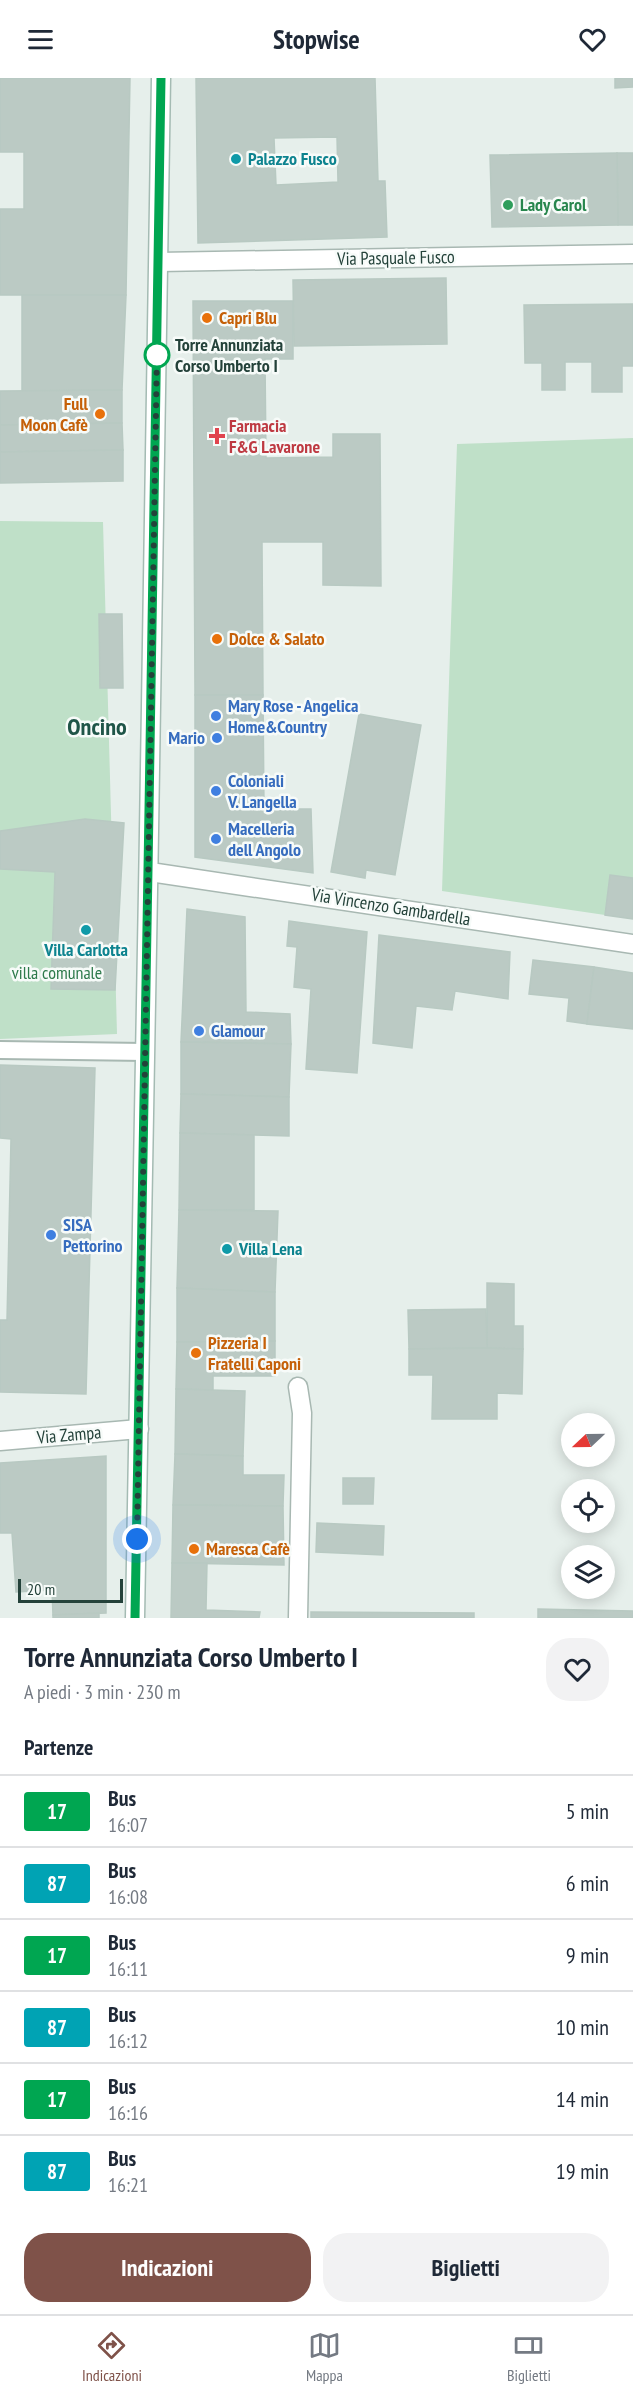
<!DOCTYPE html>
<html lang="it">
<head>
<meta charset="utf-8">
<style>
  body { margin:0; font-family:"PT Sans Narrow",sans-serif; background:#f2f2f3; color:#1f2937; height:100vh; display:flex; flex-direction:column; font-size:22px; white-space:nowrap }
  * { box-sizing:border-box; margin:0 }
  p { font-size:20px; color:#747a83 }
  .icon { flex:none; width:33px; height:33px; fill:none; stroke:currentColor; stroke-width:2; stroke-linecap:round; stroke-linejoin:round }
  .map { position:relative; height:1540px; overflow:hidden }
  .sheet { display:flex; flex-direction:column; background:#fff; flex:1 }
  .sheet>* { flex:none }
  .badge { padding:0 12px; border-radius:4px; font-size:21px; line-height:39px }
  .needle { width:39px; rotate:248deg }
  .controls { position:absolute; left:561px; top:1335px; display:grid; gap:12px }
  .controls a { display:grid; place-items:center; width:54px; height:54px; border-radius:50%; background:#fff; box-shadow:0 3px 15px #0003; font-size:30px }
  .scale { position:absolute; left:18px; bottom:15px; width:105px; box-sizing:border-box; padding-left:6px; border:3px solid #24423a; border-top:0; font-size:16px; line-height:21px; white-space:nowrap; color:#24423a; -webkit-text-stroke:4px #f7fbf9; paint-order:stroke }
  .you { position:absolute; width:30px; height:30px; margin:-15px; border:4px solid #fff; border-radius:50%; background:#1a73e8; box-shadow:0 0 0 9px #1a73e833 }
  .map>.badge { position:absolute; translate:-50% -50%; box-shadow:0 0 0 3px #fff }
  h2 { padding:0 24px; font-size:22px; line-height:54px }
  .round { display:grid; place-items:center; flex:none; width:63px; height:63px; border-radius:24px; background:#f2f2f3 }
  .overview { display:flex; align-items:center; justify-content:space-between; height:102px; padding:0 24px }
  h1 { font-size:28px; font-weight:600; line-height:45px }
  .button { display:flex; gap:12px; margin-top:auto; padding:12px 24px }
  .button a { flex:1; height:69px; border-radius:24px; background:#7f5249; color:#fff; font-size:24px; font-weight:600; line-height:69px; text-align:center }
  .button a+a { background:#f2f2f3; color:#1f2937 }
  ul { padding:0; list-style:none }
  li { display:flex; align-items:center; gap:18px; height:72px; padding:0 24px; border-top:2px solid #e0e1e3 }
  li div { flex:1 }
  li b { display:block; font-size:22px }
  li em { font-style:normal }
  li .badge { min-width:66px; font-weight:700; text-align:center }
  header { display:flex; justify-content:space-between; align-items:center; height:78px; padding:0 24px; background:#fff; font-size:27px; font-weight:600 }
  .menu { display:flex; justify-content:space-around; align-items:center; height:84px; border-top:2px solid #e0e1e3; background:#fff; font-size:16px; color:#747a83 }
  .menu a { display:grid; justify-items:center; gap:3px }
  .menu .active { color:#7f5249 }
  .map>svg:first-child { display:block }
</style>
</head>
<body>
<header><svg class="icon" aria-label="menu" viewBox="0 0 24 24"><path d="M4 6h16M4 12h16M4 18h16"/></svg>Stopwise<svg class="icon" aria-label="heart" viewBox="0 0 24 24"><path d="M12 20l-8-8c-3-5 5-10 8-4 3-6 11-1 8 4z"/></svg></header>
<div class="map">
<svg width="633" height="1540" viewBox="0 0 633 1540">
  <rect width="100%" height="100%" fill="#e6efeb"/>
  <!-- green -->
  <g fill="#bfe0c8">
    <path d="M633 360V800L610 797 605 837 442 813 457 366Z"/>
    <path d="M0 443 103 444 117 956 0 961Z"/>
  </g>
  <!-- building -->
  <g fill="#bbcac4" stroke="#b8c9c2" stroke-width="1.5" fill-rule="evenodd">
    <path d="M0 0H130L126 217H0V131H24V74H0Z"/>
    <path d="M196 0H375L378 103H385L387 159 198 165ZM337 59 338 104 276 107 274 60Z"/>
    <path d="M615 0H633V9L615 10Z"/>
    <path d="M617 75H633V147H618Z"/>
    <path d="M617 75 618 147 492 149 490 77Z"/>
    <path d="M446 200 447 266 294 268 293 202Z"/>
    <path d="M22 217H126L122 312 22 313Z"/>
    <path d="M193 223H293V281H265L266 380 333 379V356H380L381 508 323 507V464H262L263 617H195Z"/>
    <path d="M633 226V288H622V314H592V284H565V312H542V285H525L524 227Z"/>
    <path d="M122 312V345L0 347V313Z"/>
    <path d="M122 345 123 372 0 374V347Z"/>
    <path d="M123 372V403L0 405V374Z"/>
    <path d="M99 536H122L123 610H100Z"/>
    <path d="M195 617H263L264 731H311L313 795 195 779Z"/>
    <path d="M359 636 421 647 395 797 366 792 365 800 331 794Z"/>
    <path d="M85 741 124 745 115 912 51 911 55 794 0 791V753Z"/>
    <path d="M610 797 633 800V841L605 837Z"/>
    <path d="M187 831 245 839 246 934 290 936 291 966 181 964Z"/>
    <path d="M289 843 367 854 357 995 306 991 311 911 294 909 297 869 287 868Z"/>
    <path d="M379 857 510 874 508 921 455 913 452 932 416 928 412 970 373 965Z"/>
    <path d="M533 882 594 889 587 946 567 943 569 920 529 916Z"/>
    <path d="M594 889 633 895V951L587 946Z"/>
    <path d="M181 964 291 966 289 1019 181 1016Z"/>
    <path d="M0 987 95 990 86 1316 0 1314V1242H7L11 1061 0 1060Z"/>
    <path d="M181 1016 289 1019V1058L180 1055Z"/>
    <path d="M180 1055 254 1057V1132H179Z"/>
    <path d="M179 1132 278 1133 275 1214 177 1210Z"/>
    <path d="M487 1205 514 1206V1248H523V1271L487 1270Z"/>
    <path d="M177 1210 275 1214V1263L177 1264Z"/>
    <path d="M486 1231 487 1270 409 1271 408 1232Z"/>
    <path d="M275 1263V1298H213V1312L176 1311 177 1264Z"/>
    <path d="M487 1270 523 1271 522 1316 497 1315V1341H432L433 1297H409V1271Z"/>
    <path d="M176 1311 245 1313 243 1378 175 1376Z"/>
    <path d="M175 1376 243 1378V1397H284L283 1428 173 1427Z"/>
    <path d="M106 1378V1535L53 1537 52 1512 16 1514 12 1455H0V1385Z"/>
    <path d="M343 1400H374L373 1426H343Z"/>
    <path d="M173 1427 283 1428 284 1487 172 1485Z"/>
    <path d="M317 1445 384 1448 383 1477 316 1474Z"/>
    <path d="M172 1485H207L206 1532 260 1534 259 1540H171Z"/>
    <path d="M538 1531 633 1533V1540H538Z"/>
    <path d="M311 1534 474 1535V1540H311Z"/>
    <path d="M99 1535V1540H53V1537Z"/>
  </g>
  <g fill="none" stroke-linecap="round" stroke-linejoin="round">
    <!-- lane casing -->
    <g stroke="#a8b8b2" stroke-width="20">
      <path id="lane" d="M0 972 145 974"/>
    </g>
    <!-- street casing -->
    <g stroke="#a8b8b2" stroke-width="21">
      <g id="street">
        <path d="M159 184 633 176"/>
        <path d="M150 794 633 866"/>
        <path d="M298 1309 302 1335 298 1540"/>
        <path d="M0 1363 139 1351"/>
      </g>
    </g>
    <!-- secondary casing -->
    <g stroke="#a4bbb3" stroke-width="21">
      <path id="secondary" d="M135 1540C144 1027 154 513 161 0"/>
    </g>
    <!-- lane -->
    <use href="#lane" stroke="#fff" stroke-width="16"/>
    <!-- street -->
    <use href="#street" stroke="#fff" stroke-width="18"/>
    <!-- secondary -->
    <use href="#secondary" stroke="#fff" stroke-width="18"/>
  </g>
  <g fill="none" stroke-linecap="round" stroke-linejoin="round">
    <!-- line casing -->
    <g stroke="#fff" stroke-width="14">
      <path id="line" d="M135 1540C143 1027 154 513 161 0"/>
    </g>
    <!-- line -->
    <use href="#line" stroke="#00a651" stroke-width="9"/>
    <!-- walk -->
    <path stroke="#24423a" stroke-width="6" stroke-dasharray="0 10.8" d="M137 1461 157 273V277"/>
  </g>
  <!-- markers -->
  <g fill="#0f9aa8" stroke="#f7fbf9" stroke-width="2">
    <circle cx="236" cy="81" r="6"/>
    <circle cx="86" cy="852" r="6"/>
    <circle cx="227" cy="1171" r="6"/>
  </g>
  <circle fill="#2e9e5b" stroke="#f7fbf9" stroke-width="2" cx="508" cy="127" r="6"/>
  <g fill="#e8710a" stroke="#f7fbf9" stroke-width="2">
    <circle cx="207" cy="240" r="6"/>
    <circle cx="100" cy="336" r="6"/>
    <circle cx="217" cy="561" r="6"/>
    <circle cx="196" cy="1275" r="6"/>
    <circle cx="194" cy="1471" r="6"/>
  </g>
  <circle fill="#fff" stroke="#00a651" stroke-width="3" cx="157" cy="277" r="12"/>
  <path fill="#e0444e" stroke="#f7fbf9" stroke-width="2" d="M214 349h6v6h6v6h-6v6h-6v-6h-6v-6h6z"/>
  <g fill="#3f7fe0" stroke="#f7fbf9" stroke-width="2">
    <circle cx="216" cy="638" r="6"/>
    <circle cx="217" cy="660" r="6"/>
    <circle cx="216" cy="713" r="6"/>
    <circle cx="216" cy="761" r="6"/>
    <circle cx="199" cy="953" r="6"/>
    <circle cx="51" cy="1157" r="6"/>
  </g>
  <g text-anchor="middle" stroke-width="5" stroke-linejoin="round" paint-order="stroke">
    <!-- culture labels -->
    <g font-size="18" font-weight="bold" fill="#0d838f" stroke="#f7fbf9" text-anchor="start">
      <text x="248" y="87">Palazzo Fusco</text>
      <text x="86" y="878" text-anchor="middle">Villa Carlotta</text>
      <text x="239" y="1177">Villa Lena</text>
    </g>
    <!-- leisure labels -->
    <g font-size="18" font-weight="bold" fill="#27864d" stroke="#f7fbf9" text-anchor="start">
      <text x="520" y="133">Lady Carol</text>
    </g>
    <!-- street labels -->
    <g font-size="18" fill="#24423a" stroke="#f7fbf9">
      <text transform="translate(396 180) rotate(-1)" y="6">Via Pasquale Fusco</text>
      <text transform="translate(391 829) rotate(9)" y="6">Via Vincenzo Gambardella</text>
      <text transform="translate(69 1357) rotate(-5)" y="6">Via Zampa</text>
    </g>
    <!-- food labels -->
    <g font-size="18" font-weight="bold" fill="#c56008" stroke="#f7fbf9" text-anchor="start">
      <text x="219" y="246">Capri Blu</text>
      <text x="88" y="332" text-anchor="end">Full<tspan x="88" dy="21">Moon Cafè</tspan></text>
      <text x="229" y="567">Dolce &amp; Salato</text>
      <text x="208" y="1271">Pizzeria I<tspan x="208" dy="21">Fratelli Caponi</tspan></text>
      <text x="206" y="1477">Maresca Cafè</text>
    </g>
    <!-- stop labels -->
    <g font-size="18" font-weight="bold" fill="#24423a" stroke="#f7fbf9" text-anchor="start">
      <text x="175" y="273">Torre Annunziata<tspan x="175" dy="21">Corso Umberto I</tspan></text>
    </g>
    <!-- health labels -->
    <g font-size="18" font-weight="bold" fill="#be3a42" stroke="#f7fbf9" text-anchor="start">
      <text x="229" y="354">Farmacia<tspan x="229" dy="21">F&amp;G Lavarone</tspan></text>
    </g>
    <!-- shop labels -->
    <g font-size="18" font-weight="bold" fill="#366cbe" stroke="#f7fbf9" text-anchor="start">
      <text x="228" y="634">Mary Rose - Angelica<tspan x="228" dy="21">Home&amp;Country</tspan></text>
      <text x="205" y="666" text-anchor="end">Mario</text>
      <text x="228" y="709">Coloniali<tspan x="228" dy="21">V. Langella</tspan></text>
      <text x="228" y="757">Macelleria<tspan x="228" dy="21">dell Angolo</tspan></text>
      <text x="211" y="959">Glamour</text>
      <text x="63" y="1153">SISA<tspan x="63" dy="21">Pettorino</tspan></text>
    </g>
    <!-- park labels -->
    <g font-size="18" fill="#2d7a4b" stroke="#f7fbf9">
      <text x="57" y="901">villa comunale</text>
    </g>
    <!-- district labels -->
    <g font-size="24" font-weight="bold" fill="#1f5548" stroke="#f7fbf9">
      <text x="97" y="657">Oncino</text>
    </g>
  </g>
</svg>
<div class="controls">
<a><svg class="needle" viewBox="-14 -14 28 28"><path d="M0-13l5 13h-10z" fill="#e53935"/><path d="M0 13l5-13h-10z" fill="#747a83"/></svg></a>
<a><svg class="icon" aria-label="locate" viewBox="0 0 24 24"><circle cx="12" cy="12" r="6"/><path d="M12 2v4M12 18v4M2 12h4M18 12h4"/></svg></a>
<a><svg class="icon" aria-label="layers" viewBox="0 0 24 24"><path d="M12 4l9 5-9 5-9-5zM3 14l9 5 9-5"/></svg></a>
</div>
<div class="scale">20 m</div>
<div class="you" style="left:137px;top:1461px"></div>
</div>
<section class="sheet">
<div class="overview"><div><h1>Torre Annunziata Corso Umberto I</h1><p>A piedi · 3 min · 230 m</p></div><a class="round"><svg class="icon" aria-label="heart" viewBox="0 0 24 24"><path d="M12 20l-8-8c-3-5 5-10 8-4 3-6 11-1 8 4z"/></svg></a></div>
<h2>Partenze</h2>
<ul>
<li><span class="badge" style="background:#00a651;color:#fff">17</span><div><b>Bus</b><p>16:07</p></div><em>5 min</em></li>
<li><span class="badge" style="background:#00a3b4;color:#fff">87</span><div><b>Bus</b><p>16:08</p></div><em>6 min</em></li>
<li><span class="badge" style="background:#00a651;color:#fff">17</span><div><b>Bus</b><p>16:11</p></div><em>9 min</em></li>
<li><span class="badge" style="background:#00a3b4;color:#fff">87</span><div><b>Bus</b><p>16:12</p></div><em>10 min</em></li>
<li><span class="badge" style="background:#00a651;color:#fff">17</span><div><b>Bus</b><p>16:16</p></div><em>14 min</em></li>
<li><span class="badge" style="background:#00a3b4;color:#fff">87</span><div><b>Bus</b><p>16:21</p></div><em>19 min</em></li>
</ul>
<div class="button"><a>Indicazioni</a><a>Biglietti</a></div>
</section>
<nav class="menu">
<a class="active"><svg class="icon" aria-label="directions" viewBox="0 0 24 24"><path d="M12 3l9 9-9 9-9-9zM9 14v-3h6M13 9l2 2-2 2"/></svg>Indicazioni</a>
<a><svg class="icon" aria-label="map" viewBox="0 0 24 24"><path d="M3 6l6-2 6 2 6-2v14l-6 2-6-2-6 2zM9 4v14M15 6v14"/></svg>Mappa</a>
<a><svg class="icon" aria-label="tickets" viewBox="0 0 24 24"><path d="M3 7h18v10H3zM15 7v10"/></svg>Biglietti</a>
</nav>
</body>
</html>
